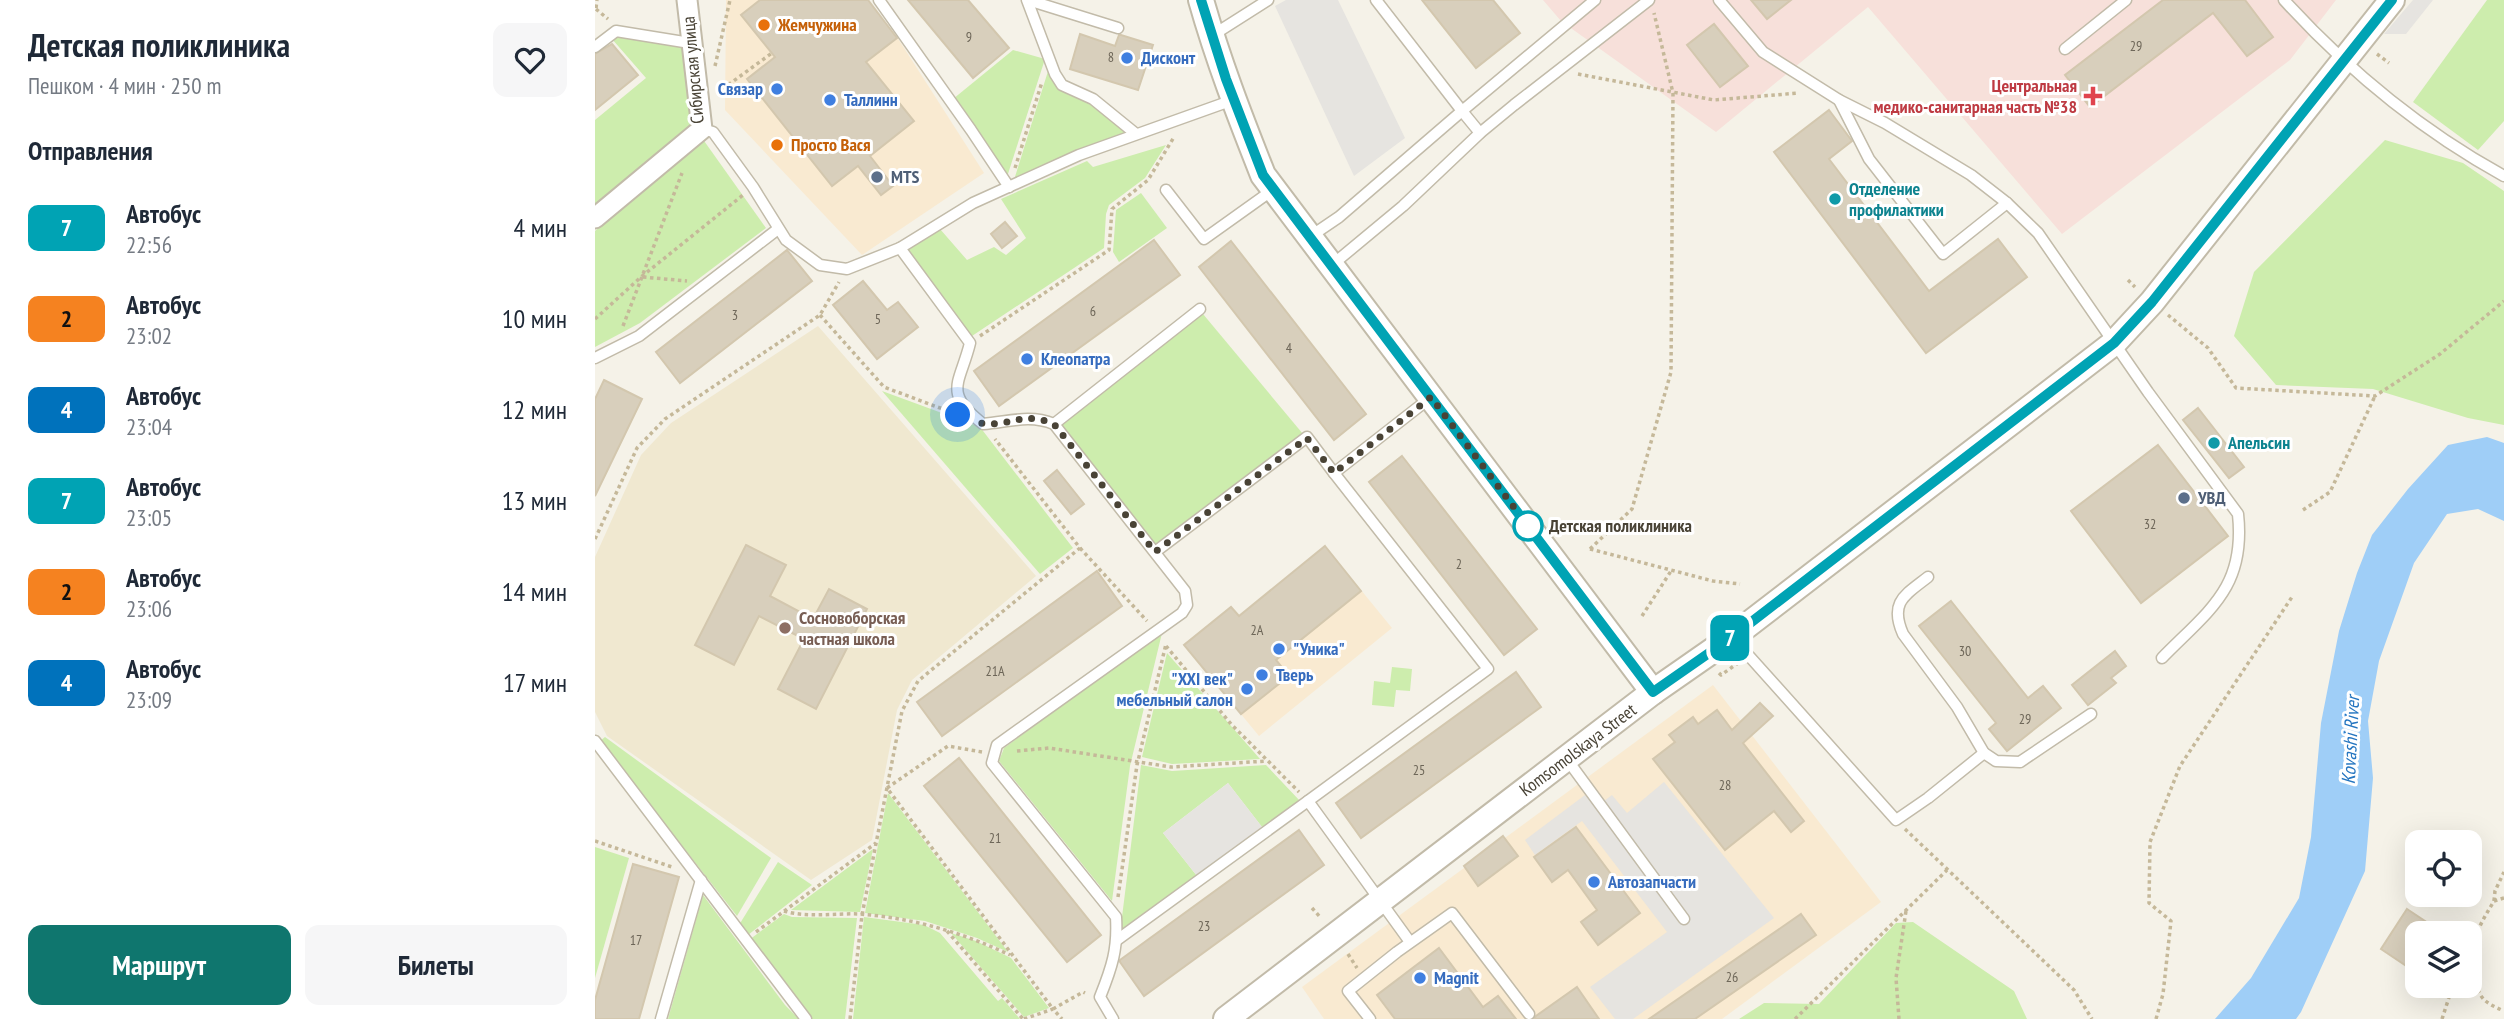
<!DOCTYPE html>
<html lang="ru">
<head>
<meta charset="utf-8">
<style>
  body { margin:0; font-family:"PT Sans Narrow",sans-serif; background:#f6f6f7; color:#1f2937; height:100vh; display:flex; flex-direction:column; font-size:26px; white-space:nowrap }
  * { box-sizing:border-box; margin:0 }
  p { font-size:23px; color:#747a83 }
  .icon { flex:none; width:38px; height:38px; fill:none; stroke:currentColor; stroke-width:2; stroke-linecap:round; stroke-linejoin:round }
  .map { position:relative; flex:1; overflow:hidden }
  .drawer { display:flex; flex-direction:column; background:#fff; width:595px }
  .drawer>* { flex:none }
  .badge { padding:0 14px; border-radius:10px; font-size:24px; line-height:46px }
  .buttons { position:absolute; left:1810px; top:830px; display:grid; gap:14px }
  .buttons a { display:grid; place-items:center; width:77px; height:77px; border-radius:14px; background:#fff; box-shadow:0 7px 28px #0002; font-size:35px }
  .you { position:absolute; width:35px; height:35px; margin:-18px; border:5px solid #fff; border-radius:50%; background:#1a73e8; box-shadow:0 0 0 10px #1a73e833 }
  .map>.badge { position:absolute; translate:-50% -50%; box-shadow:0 0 0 4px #fff }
  h2 { padding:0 28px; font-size:26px; line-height:63px }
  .round { display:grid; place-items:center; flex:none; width:74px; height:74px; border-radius:14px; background:#f6f6f7 }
  .headline { display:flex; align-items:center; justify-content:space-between; height:119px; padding:0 28px }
  h1 { font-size:33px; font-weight:600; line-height:52px }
  .action { display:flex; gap:14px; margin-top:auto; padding:14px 28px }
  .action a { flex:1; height:80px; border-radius:14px; background:#0f766e; color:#fff; font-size:28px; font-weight:600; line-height:80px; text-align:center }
  .action a+a { background:#f6f6f7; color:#1f2937 }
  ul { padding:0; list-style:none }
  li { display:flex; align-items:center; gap:21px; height:91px; padding:0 28px }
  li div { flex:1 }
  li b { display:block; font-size:26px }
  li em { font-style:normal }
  li .badge { min-width:77px; font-weight:700; text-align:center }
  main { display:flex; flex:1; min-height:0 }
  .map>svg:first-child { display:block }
</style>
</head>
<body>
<main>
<section class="drawer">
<div class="headline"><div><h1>Детская поликлиника</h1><p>Пешком · 4 мин · 250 m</p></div><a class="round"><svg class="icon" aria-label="heart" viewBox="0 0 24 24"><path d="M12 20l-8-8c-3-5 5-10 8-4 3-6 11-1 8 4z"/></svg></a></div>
<h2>Отправления</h2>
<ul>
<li><span class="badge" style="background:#00a3b4;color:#fff">7</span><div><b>Автобус</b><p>22:56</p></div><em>4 мин</em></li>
<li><span class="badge" style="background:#f58220;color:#111">2</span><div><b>Автобус</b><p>23:02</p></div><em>10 мин</em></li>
<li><span class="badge" style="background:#0072bc;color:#fff">4</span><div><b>Автобус</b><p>23:04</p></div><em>12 мин</em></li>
<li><span class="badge" style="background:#00a3b4;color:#fff">7</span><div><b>Автобус</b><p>23:05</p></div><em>13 мин</em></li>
<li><span class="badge" style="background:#f58220;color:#111">2</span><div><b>Автобус</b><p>23:06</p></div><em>14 мин</em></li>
<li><span class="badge" style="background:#0072bc;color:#fff">4</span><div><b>Автобус</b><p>23:09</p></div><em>17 мин</em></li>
</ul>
<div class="action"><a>Маршрут</a><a>Билеты</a></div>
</section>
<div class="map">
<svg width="1909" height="1019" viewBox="0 0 1909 1019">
  <rect width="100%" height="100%" fill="#f5f2e8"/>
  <!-- commercial -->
  <g fill="#f9ead1">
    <path d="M131 0H272L302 37 389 173 267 255 130 110Z"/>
    <path d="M730 546 797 628 664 736 589 645 636 607 644 616Z"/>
    <path d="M1118 685 1286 902 1127 1019H729L707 987Z"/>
  </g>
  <!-- education -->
  <path fill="#f0e8d0" d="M223 326 441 576 317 680 302 710 277 840 216 880 12 736 0 712V557L46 455 76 423Z"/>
  <!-- medical -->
  <path fill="#f7e0da" d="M948 0H1741L1695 60 1467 234 1273 7 1121 132 966 21Z"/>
  <!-- green -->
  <g fill="#cdedad">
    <path d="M1892 0H1909V121L1883 150 1818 102Z"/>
    <path d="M26 34 90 48 101 129 0 213V120L51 78 17 39Z"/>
    <path d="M418 50 450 59 412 177 358 99Z"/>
    <path d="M454 68 465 88 496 102 535 133 419 180Z"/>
    <path d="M107 138 171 228 45 323 0 347V231Z"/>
    <path d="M1790 140 1868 163 1909 191V425L1873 418 1778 389 1681 385 1639 336 1659 272Z"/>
    <path d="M571 145 550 178 514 205 511 214 509 248 377 336 311 249 345 229 372 260 399 247 411 255 431 238 406 199 492 161 498 167Z"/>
    <path d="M546 193 572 228 524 262 518 252 521 210Z"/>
    <path d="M608 314 708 434 560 546 465 425Z"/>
    <path d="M287 391 385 427 478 548 445 574Z"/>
    <path d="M567 633 535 766 517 901 404 761 409 748Z"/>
    <path d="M572 653 665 759 577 764 547 757Z"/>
    <path d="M797 667 817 669 815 691 801 690 799 707 777 705 779 681 795 683Z"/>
    <path d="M10 737 176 858 142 916 5 741Z"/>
    <path d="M546 765 577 771 671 765 705 801 667 827 633 783 568 833 602 876 525 933Z"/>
    <path d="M293 793 413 952 382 938 330 921 270 913Z"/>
    <path d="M0 847 34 858 0 978Z"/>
    <path d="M278 849 265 912 196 910Z"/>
    <path d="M183 862 217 885 153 935 144 925Z"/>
    <path d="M108 895 190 1005 204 1019H73Z"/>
    <path d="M189 914 197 917 262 918 250 1019H217L154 940Z"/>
    <path d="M269 917 329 925 345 933 403 1001 407 998 425 1019H258Z"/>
    <path d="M1318 922 1419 991 1432 1019H1144L1169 1003 1224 1004 1301 923Z"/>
    <path d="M356 933 381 941 416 958 454 1008 429 1017Z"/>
  </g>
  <!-- parking -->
  <g fill="#e6e4e0">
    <path d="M691 0H743L810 138 759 176 680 6Z"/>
    <path d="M1818 0H1838L1811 34H1789Z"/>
    <path d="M1069 782 1179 918 1038 1019H1020L995 987 1072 932 987 821 940 855 930 840 990 795 1001 807 1017 795 1032 813Z"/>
    <path d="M633 783 667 827 602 876 568 833Z"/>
  </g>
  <!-- water -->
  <path fill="#9fcef7" d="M1892 437 1909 443V521L1883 509 1852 514 1819 563 1784 661 1773 721 1778 778 1770 871 1706 1012 1701 1019H1620L1656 978 1704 898 1716 837 1726 723 1744 631 1762 573 1777 535 1813 489 1853 445Z"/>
  <!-- building -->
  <g fill="#d8cfbc" stroke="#d3c7ae" stroke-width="2">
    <path d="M165 0H273L302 38 271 62 319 121 275 156 298 186 286 195 263 166 237 186 152 79 180 57 146 15Z"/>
    <path d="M313 0H373L414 48 378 78Z"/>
    <path d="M827 0H898L925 33 881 68Z"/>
    <path d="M1156 0H1196L1172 19Z"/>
    <path d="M1568 0H1650L1678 37 1652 56 1618 13 1495 107 1470 75Z"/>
    <path d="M1119 24 1153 66 1125 87 1092 45Z"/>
    <path d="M485 34 520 46 524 35H526L558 45 543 90 475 69Z"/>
    <path d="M17 44 43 75 0 110V54Z"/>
    <path d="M1234 110 1257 141 1234 159 1334 291 1403 239 1432 277 1331 353 1179 152Z"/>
    <path d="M410 222 422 236 407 248 396 234Z"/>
    <path d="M559 240 585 275 404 406 379 371Z"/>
    <path d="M636 241 771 414 739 440 604 267Z"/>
    <path d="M192 250 217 281 85 383 61 352Z"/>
    <path d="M268 281 292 310 303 302 323 327 282 359 238 305Z"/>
    <path d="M9 380 47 399 0 496V399Z"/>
    <path d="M1603 408 1649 467 1634 478 1588 420Z"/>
    <path d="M1563 445 1633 536 1546 603 1476 511Z"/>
    <path d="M807 456 942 629 909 655 774 482Z"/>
    <path d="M462 470 489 504 476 514 449 481Z"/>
    <path d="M151 545 191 565 175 596 218 619 234 589 272 609 221 709 183 689 209 639 164 616 139 665 100 645Z"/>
    <path d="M730 546 766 591 681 660 694 676 646 714 589 645 636 607 644 616Z"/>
    <path d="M502 571 527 606 347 736 322 702Z"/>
    <path d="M1356 601 1433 698 1448 686 1466 708 1412 751 1394 729 1401 723 1324 626Z"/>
    <path d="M1520 651 1531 666 1516 678 1521 683 1493 705 1477 685Z"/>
    <path d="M921 672 946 707 766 838 741 803Z"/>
    <path d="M1165 703 1178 716 1148 743 1209 821 1196 832 1179 811 1130 850 1058 759 1080 742 1074 735 1098 717 1103 724 1122 710 1137 730Z"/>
    <path d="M364 758 506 935 472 962 329 786Z"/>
    <path d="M981 827 1045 913 1003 945 986 922 1002 910 973 870 957 882 939 857Z"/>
    <path d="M704 830 729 865 549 996 525 962V960Z"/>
    <path d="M908 836 923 856 883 886 869 866Z"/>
    <path d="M38 864 84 877 44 1019H0V1000Z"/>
    <path d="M1812 909 1848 933H1822V954L1813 967 1786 949Z"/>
    <path d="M1206 914 1221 935 1100 1019H1054Z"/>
    <path d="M844 948 888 1007 903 996 921 1019H800L782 995Z"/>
    <path d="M982 987 1004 1019H939L941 1016Z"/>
  </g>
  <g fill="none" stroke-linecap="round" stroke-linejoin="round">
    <!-- service casing -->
    <g stroke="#c2bba9" stroke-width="13">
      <g id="service">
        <path d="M284 0 376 130 414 187"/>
        <path d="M432 0 460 74 467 85 498 99 541 134"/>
        <path d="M433 0 523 28"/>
        <path d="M1124 0 1168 52 1244 100 1290 123 1376 175 1412 203 1443 233 1553 392 1643 514C1651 588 1614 610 1567 658"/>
        <path d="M1689 0C1752 69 1827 131 1909 176"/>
        <path d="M618 35 673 0"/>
        <path d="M0 47 21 31 95 43"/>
        <path d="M1470 49 1531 0"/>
        <path d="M1244 100 1274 159 1348 254 1412 203"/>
        <path d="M107 129 118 132 158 187 191 240 225 265 252 269 305 248 378 203 484 155 638 100"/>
        <path d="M885 133 867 111 1000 0"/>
        <path d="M571 190 609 239 679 189"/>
        <path d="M716 236 744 217 867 111 781 0"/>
        <path d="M305 248 375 343C365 384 347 392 388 424 414 422 434 414 459 424L590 591 592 605 587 613 402 745 397 763 521 917C523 949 517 967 505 997L518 1019"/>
        <path d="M737 265 808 206 885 133 919 105 1054 0"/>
        <path d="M0 358 44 336 183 229"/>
        <path d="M459 424 605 309"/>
        <path d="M560 552 712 437 739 473 835 398"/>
        <path d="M1333 577C1310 595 1294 602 1308 634L1362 707 1389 753 1401 761 1425 762 1496 714"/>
        <path d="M1137 637 1301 820 1333 798 1389 753"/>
        <path d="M0 741 211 1019"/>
        <path d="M971 758 1089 919"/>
        <path d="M713 801 893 669 739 473"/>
        <path d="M522 940 713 801 815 942"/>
        <path d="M66 1019 106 880"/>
        <path d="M775 1019 753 991 802 952 857 913 934 1014"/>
      </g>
    </g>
    <!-- minor casing -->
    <g stroke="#c2bba9" stroke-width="23">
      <path id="minor" d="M0 218 107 129 92 0"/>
    </g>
    <!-- tertiary casing -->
    <g stroke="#c2bba9" stroke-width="28">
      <g id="tertiary">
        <path d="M606 0C623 60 645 117 668 175L1058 692"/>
        <path d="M631 1019 1058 692 1137 637 1519 343 1557 302 1797 0"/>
      </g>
    </g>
    <!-- path -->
    <g stroke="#c5b899" stroke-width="3.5" stroke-dasharray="3.5 3.5" stroke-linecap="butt">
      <path d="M1 8 2 0"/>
      <path d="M1 9 13 19"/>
      <path d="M1782 54 1794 63"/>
      <path d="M120 66 135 0"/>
      <path d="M983 74 1119 100 1204 93"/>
      <path d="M122 93 177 53"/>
      <path d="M420 168 447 82"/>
      <path d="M48 277 92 281"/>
      <path d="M1533 280 1540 287"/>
      <path d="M225 315 289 387 353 411"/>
      <path d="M1573 315 1613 348 1641 388 1780 396 1845 354 1909 301"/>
      <path d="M0 319 46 277 148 195"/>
      <path d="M28 326 87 173"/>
      <path d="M385 336 514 250 517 209 553 180 579 137"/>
      <path d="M1708 510 1735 492 1780 396"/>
      <path d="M0 539 42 448 70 419 225 315 244 282"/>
      <path d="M485 548 552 621"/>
      <path d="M995 549 1037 509 1076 372 1078 93 1059 13"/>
      <path d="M995 549 1118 581 1145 584"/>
      <path d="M1047 616 1076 571"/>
      <path d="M571 646 636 724 704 792"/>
      <path d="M1124 673 1126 675 1143 663"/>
      <path d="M422 751 454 748 576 767 672 761"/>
      <path d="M387 752 353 746 292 788 458 1009 488 992 490 993"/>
      <path d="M1310 829 1479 990 1497 1019"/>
      <path d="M0 841 77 867"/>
      <path d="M523 897 542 765 571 644"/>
      <path d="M1909 898 1899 901C1885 924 1871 948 1878 975 1885 998 1886 1001 1909 1011"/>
      <path d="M1899 901 1900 891 1909 872"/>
      <path d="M717 908 726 918"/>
      <path d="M189 911C212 918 241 913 264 914 318 918 366 932 415 955"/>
      <path d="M352 931 428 1019"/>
      <path d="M161 932 281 843"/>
      <path d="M753 954 762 968"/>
      <path d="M255 1019 267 915 307 711 323 681 485 548 400 439"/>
      <path d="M429 1019 458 1009 467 1019"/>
      <path d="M1200 1019 1352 870"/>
      <path d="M1304 1019 1301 978 1311 911"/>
      <path d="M1561 1019 1568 994 1576 921 1554 903 1555 842 1585 766 1697 597"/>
      <path d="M1847 1019 1858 985"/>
    </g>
    <!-- service -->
    <use href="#service" stroke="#fff" stroke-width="10"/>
    <!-- minor -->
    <use href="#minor" stroke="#fff" stroke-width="19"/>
    <!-- tertiary -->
    <use href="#tertiary" stroke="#fff" stroke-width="24"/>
  </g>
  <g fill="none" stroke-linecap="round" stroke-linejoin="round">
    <!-- line casing -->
    <g stroke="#fff" stroke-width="16">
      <path id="line" d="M606 0 631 79 668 175 1058 692 1137 637 1519 343 1557 302 1797 0"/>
    </g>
    <!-- line -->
    <use href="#line" stroke="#00a3b4" stroke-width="10"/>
    <!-- walk -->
    <path stroke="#494336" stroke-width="7" stroke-dasharray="0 12.6" d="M363 415C372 418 382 423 391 424 418 425 429 411 459 424L560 552 712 438 739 473 836 397 933 526"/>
  </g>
  <!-- markers -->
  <g fill="#e8710a" stroke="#fff" stroke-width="2.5">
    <circle cx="169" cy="25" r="7"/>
    <circle cx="182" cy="145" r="7"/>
  </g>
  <g fill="#3f7fe0" stroke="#fff" stroke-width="2.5">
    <circle cx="532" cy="58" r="7"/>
    <circle cx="182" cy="89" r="7"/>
    <circle cx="235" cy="100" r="7"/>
    <circle cx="432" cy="359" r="7"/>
    <circle cx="684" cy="649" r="7"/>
    <circle cx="667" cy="675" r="7"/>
    <circle cx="652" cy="689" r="7"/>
    <circle cx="999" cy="882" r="7"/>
    <circle cx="825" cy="978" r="7"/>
  </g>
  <path fill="#e0444e" stroke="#fff" stroke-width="2.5" d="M1494.5 85.5h7v7h7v7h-7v7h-7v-7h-7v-7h7z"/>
  <g fill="#5c6f8a" stroke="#fff" stroke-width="2.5">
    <circle cx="282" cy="177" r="7"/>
    <circle cx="1589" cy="498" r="7"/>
  </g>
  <g fill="#0f9aa8" stroke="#fff" stroke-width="2.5">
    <circle cx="1240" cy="199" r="7"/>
    <circle cx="1619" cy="443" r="7"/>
  </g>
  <circle fill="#fff" stroke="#00a3b4" stroke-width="3.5" cx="933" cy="526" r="14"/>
  <circle fill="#8d6e63" stroke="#fff" stroke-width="2.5" cx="190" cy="628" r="7"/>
  <g text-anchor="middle" stroke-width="6" stroke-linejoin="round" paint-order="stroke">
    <!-- number labels -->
    <g font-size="14" fill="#6d6658">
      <text x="374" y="42">9</text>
      <text x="1541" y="51">29</text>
      <text x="516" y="62">8</text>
      <text x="498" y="316">6</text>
      <text x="140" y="320">3</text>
      <text x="283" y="324">5</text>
      <text x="694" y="353">4</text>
      <text x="1555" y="529">32</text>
      <text x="864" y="569">2</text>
      <text x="662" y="635">2А</text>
      <text x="1370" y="656">30</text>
      <text x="400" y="676">21А</text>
      <text x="1430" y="724">29</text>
      <text x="824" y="775">25</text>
      <text x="1130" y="790">28</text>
      <text x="400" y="843">21</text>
      <text x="609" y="931">23</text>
      <text x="41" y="945">17</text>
      <text x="1137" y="982">26</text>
    </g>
    <!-- food labels -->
    <g font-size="18" font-weight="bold" fill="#c56008" stroke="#fff" text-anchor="start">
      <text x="183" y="31">Жемчужина</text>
      <text x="196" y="151">Просто Вася</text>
    </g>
    <!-- shop labels -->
    <g font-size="18" font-weight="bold" fill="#366cbe" stroke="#fff" text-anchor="start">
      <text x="546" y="64">Дисконт</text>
      <text x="168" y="95" text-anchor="end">Связар</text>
      <text x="249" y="106">Таллинн</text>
      <text x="446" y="365">Клеопатра</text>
      <text x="698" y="655">"Уника"</text>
      <text x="681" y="681">Тверь</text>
      <text x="638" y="685" text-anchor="end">"XXI век"<tspan x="638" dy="21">мебельный салон</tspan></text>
      <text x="1013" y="888">Автозапчасти</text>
      <text x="839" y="984">Magnit</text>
    </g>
    <!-- street labels -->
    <g font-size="18" fill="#494336" stroke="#fff">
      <text transform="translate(98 70) rotate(-95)" y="6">Сибирская улица</text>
      <text transform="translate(983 750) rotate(-37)" y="6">Komsomolskaya Street</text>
    </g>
    <!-- health labels -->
    <g font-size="18" font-weight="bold" fill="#be3a42" stroke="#fff" text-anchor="end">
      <text x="1482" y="92">Центральная<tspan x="1482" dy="21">медико-санитарная часть №38</tspan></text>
    </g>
    <!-- service labels -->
    <g font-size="18" font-weight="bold" fill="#4e5e75" stroke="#fff" text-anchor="start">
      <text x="296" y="183">MTS</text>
      <text x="1603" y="504">УВД</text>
    </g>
    <!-- culture labels -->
    <g font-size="18" font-weight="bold" fill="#0d838f" stroke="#fff" text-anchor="start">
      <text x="1254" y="195">Отделение<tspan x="1254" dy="21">профилактики</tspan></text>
      <text x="1633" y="449">Апельсин</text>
    </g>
    <!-- stop labels -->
    <g font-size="18" font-weight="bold" fill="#494336" stroke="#fff" text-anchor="start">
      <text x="954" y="532">Детская поликлиника</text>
    </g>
    <!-- education labels -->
    <g font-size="18" font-weight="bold" fill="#785e54" stroke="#fff" text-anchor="start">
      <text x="204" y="624">Сосновоборская<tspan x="204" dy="21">частная школа</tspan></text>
    </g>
    <!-- water labels -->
    <g font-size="19" font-style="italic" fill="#2475c0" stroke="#fff">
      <text transform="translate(1755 740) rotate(-87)" y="7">Kovashi River</text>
    </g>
  </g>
</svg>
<div class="buttons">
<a><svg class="icon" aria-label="locate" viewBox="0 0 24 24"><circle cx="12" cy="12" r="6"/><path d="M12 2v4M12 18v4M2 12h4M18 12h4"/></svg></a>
<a><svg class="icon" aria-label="layers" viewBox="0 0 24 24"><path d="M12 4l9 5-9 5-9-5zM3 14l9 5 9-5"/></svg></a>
</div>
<div class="you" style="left:363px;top:415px"></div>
<b class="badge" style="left:1135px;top:638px;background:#00a3b4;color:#fff">7</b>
</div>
</main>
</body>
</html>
